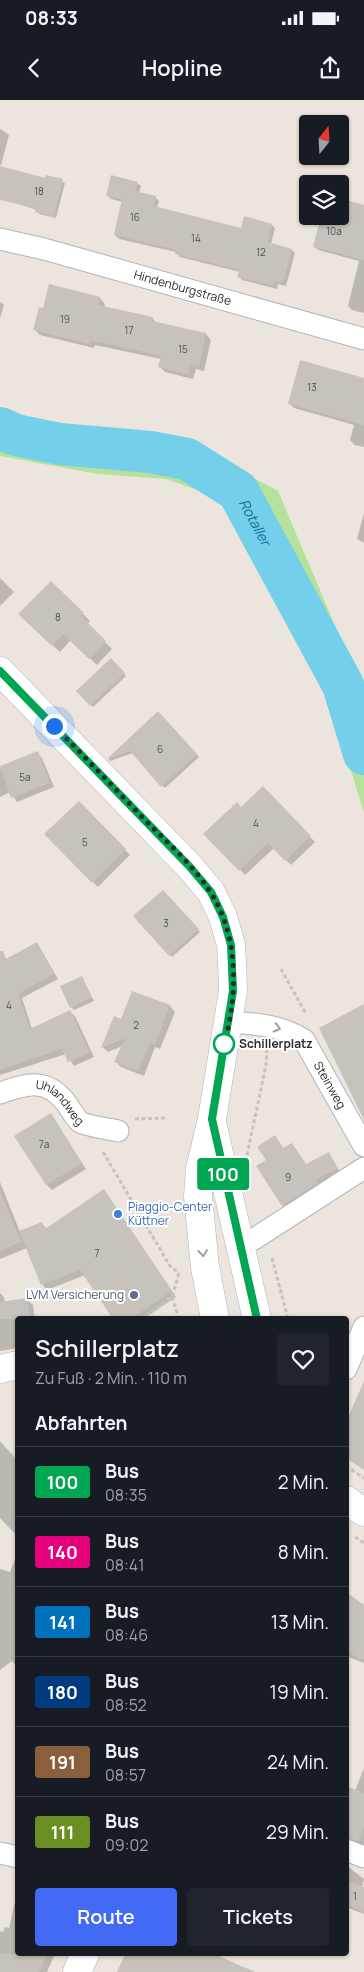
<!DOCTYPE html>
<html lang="de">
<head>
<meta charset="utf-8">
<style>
  body { margin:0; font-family:Manrope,sans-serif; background:#20242c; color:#f1f3f6; height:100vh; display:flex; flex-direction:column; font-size:19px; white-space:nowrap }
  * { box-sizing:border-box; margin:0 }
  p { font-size:16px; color:#9ea1a6 }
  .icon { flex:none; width:28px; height:28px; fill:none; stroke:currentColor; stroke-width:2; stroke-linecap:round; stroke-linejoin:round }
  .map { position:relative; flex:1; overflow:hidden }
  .details { position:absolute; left:15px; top:1216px; width:334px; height:640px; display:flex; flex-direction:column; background:#171b24; border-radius:5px; box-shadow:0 1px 4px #0004 }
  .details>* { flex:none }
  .badge { padding:0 10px; border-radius:4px; font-size:18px; line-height:32px }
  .needle { width:32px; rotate:18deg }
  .tools { position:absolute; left:299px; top:15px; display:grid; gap:10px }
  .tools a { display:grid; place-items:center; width:50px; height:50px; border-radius:5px; background:#171b24; box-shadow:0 1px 4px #0004; font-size:25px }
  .you { position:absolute; width:25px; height:25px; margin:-12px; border:4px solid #fff; border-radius:50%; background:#1a73e8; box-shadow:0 0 0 8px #1a73e833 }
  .map>.badge { position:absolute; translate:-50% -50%; box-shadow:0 0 0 2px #fff }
  h2 { padding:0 20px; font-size:19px; line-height:45px }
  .round { display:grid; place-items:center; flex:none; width:52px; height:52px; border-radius:5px; background:#20242c }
  .overview { display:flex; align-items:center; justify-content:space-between; height:85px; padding:0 20px }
  h1 { font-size:24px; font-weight:600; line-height:38px }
  .primary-button { display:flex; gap:10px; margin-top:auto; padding:10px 20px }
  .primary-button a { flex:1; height:58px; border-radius:5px; background:#426af4; color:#fff; font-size:20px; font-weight:600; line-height:58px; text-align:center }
  .primary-button a+a { background:#20242c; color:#f1f3f6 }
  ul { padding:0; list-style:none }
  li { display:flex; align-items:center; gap:15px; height:70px; padding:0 20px; border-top:1px solid #363941 }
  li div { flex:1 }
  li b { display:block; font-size:19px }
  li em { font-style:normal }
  li .badge { min-width:55px; font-weight:700; text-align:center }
  .status { display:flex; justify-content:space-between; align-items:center; height:35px; padding:0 25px; background:#171b24; direction:ltr }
  .status svg { height:14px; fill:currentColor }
  header { display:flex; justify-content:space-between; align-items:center; height:65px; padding:0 20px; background:#171b24; font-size:22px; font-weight:600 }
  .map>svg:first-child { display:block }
</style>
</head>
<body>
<div class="status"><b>08:33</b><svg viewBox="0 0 49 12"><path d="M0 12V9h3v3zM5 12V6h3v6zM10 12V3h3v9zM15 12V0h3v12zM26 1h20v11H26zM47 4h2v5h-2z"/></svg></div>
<header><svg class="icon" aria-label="back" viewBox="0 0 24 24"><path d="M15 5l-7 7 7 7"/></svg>Hopline<svg class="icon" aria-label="share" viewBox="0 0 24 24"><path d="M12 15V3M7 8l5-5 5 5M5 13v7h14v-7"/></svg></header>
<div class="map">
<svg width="364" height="1872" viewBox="0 0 364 1872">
  <rect width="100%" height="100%" fill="#ece5dd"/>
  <!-- green -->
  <path fill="#b5e19b" d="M0 311 20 322 174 343 220 360 278 391 364 594V713L333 612 248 433 219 398 166 379 98 374 0 356Z"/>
  <!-- shadow -->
  <g fill="#0003">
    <path d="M0 29 9 35 1 65H0Z"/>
    <path d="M46 76 65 83 56 118 39 114 37 110 16 103 46 80Z"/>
    <path d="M137 83 141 86 139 93 155 97 159 101 157 108 242 130 272 125 275 128 271 144 292 150 295 153 286 186 278 184 277 189 242 180 239 176 240 172 180 157 176 152 119 139 115 135 123 102 111 99 107 95Z"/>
    <path d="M340 100 364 122V213L352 210 348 206 359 161 318 150 314 146 340 116Z"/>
    <path d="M50 185 100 198 105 204 104 208 152 218 158 224 206 234 211 240 204 271 196 269 193 279 165 272 160 267 161 259 95 245 94 248 40 235 35 230 44 210Z"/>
    <path d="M0 202 4 205 0 218Z"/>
    <path d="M364 279V347L355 345 350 340 354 325 294 308 289 303Z"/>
    <path d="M364 413V443L357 439Z"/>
    <path d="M0 478 14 492 0 506Z"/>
    <path d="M51 482 90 521 87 524 112 549 97 565 71 540 60 552 20 514Z"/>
    <path d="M111 559 126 576 93 607 78 591Z"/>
    <path d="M158 613 199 657 165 688 133 653 110 661 109 659Z"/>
    <path d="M37 653 42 658 54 687 17 702 10 692 0 697V668Z"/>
    <path d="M263 688 315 742 291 765 274 748 245 775 205 734 241 708Z"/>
    <path d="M79 702 130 755 98 787 46 734Z"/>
    <path d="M163 791 200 832 172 857 135 817Z"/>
    <path d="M37 843 58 879 22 898 32 929 70 912 75 916 94 957 74 966 66 954 0 975V863Z"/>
    <path d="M82 878 94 901 74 910 71 907Z"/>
    <path d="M133 892 170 906 175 912 160 949 155 947 144 976 121 967 116 962 122 946 108 952 103 947 114 917 122 920Z"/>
    <path d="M50 1015 86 1069 52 1090 47 1085Z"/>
    <path d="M275 1037 284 1049 306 1065 329 1054 341 1074 288 1110 283 1105 267 1061Z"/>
    <path d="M0 1082 20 1132 42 1124 47 1129 104 1091 176 1197 143 1219H114L85 1175 47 1190 42 1184 27 1148 0 1159Z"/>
    <path d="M0 1193 4 1197 5 1203 26 1199 33 1205 35 1219H18V1248L0 1251Z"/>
    <path d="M0 1341 18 1361V1437L0 1418Z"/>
    <path d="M18 1451V1568L12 1561 0 1570V1469L10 1472Z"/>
    <path d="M346 1494 364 1507V1563L346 1556Z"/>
    <path d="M364 1668V1747L346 1744V1687L355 1691Z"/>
    <path d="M346 1765 364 1779 362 1788H364V1814L346 1807Z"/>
    <path d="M18 1788V1854H55L47 1872H0V1831L3 1832 5 1827 9 1828Z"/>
    <path d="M126 1854H211L236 1865 242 1872H118Z"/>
  </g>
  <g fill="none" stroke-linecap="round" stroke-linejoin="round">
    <!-- river -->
    <path stroke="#73cfea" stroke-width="42" id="s1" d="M0 328 16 335 60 344 150 352 187 359 238 391 343 585 364 654"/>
  </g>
  <!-- building -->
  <g fill="#c7c2bc">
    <path d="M0 66 45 78 46 75 63 79 54 117 35 112 36 108 0 100Z"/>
    <path d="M111 75 138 82 135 91 156 96 154 106 241 128 244 116 272 124 268 142 292 149 283 183 274 181 273 186 237 177 239 170 175 154 176 150 114 135 122 99 106 96Z"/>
    <path d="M340 98 364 105V160L313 147 321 116H340Z"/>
    <path d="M49 184 100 197 98 205 153 217 152 221 206 233 199 267 191 265 188 275 158 267 161 256 90 240 89 244 33 230 39 207 43 208Z"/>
    <path d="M300 260 364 278V325L288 304Z"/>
    <path d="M51 481 84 513 81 516 106 541 89 559 63 534 52 546 18 514Z"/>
    <path d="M111 558 125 573 90 606 76 591Z"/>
    <path d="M158 611 197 654 161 687 130 651 107 659Z"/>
    <path d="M38 651 50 683 11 698 0 666Z"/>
    <path d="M263 686 311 736 285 761 268 743 239 771 203 734 237 702 241 707Z"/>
    <path d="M79 701 126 749 92 783 44 734Z"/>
    <path d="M163 790 199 829 169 856 133 816Z"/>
    <path d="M37 842 54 874 18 894 30 929 70 910 90 953 68 962 62 949 0 970V851H3L6 859Z"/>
    <path d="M82 876 92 898 70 908 60 886Z"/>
    <path d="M132 891 170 905 155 945 150 943 138 971 114 962 125 938 101 948 114 916 121 919Z"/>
    <path d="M364 904V1020L319 928Z"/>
    <path d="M51 1013 82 1063 46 1085 14 1036Z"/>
    <path d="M275 1035 283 1048 292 1043 306 1064 329 1052 338 1069 316 1079 318 1083 282 1106 256 1066 266 1060 257 1047Z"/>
    <path d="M104 1089 172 1191 130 1219H113L80 1170 41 1185 19 1131 42 1122 45 1129Z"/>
    <path d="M0 1091 21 1142 0 1150Z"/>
    <path d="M27 1198 30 1219H0V1202Z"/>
    <path d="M364 1281V1370L346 1358V1322Z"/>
    <path d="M346 1492 364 1505V1560L346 1553Z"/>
    <path d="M346 1686 364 1693V1727L358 1741 346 1738Z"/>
    <path d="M346 1780 364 1787V1812L346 1805Z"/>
    <path d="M0 1854H47L39 1872H0Z"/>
    <path d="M125 1854H214L255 1872H117Z"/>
  </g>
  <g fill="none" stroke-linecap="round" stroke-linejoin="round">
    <!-- street casing -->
    <g stroke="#b0b4be" stroke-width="23">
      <g id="street">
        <path id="s2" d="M0 139 44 149 364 239"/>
        <path id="s3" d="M229 922C256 924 281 925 304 940L364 1046"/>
        <path id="s4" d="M0 993C27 984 47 977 66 1003 70 1008 75 1018 80 1022 87 1026 109 1029 118 1031"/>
        <path d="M239 1143 254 1139 364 1068"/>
        <path d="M346 1269 364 1227"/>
        <path d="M346 1750 364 1757"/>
        <path d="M0 1753 18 1757"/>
      </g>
    </g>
    <!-- secondary casing -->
    <g stroke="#b0b4be" stroke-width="29">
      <g id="secondary">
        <path d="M0 571 189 766 211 792 223 817 231 845 232 862 233 891 212 1019 200 1069 198 1096 205 1167 215 1219"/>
        <path d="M213 1027 257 1219"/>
        <path d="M0 1269 18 1265"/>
        <path d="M346 1400 364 1412"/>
        <path d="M77 1872 85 1854"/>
      </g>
    </g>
    <!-- path -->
    <g stroke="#c3c3c3" stroke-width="3" stroke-dasharray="4 2.5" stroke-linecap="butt">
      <path d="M281 869 306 914"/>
      <path d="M135 1019 165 1018"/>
      <path d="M103 1052 170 1166 179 1173"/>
      <path d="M247 1055 266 965 267 948"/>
      <path d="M272 1158 288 1219"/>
      <path d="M172 1197 179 1219"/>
      <path d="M141 1219 172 1197 179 1173"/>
      <path d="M346 1366 364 1378"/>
      <path d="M355 1437 364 1443"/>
    </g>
    <!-- street -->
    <use href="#street" stroke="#fff" stroke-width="21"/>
    <!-- secondary -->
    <use href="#secondary" stroke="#fff" stroke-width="28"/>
  </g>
  <!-- one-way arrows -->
  <defs><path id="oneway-chevron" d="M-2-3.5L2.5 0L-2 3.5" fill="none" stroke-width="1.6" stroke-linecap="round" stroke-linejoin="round" transform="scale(1.25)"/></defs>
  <g stroke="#9f9f9f">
    <use href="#oneway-chevron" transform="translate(277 928) rotate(14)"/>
    <use href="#oneway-chevron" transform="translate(203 1153) rotate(83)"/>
  </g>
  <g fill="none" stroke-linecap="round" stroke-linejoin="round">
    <!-- line casing -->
    <g stroke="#fff" stroke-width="11">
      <path id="line" d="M0 571 189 766 211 792 223 817 231 845 233 891 212 1019 257 1219"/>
    </g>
    <!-- line -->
    <use href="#line" stroke="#00a651" stroke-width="8"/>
    <!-- walk -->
    <path stroke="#2a2a2a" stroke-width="5" stroke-dasharray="0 9" d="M54 626C86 658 116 690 147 722 169 744 194 766 211 793 239 837 238 895 224 944"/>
  </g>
  <!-- markers -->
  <circle fill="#fff" stroke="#00a651" stroke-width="2.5" cx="224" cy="944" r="10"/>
  <circle fill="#3f7fe0" stroke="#fff" stroke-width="2" cx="118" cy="1114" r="5"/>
  <circle fill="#5c6f8a" stroke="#fff" stroke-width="2" cx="134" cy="1195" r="5"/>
  <g text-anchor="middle" stroke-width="4" stroke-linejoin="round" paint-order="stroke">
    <!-- number labels -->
    <g font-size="10" fill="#51504e">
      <text x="39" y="95">18</text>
      <text x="135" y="121">16</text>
      <text x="334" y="135">10a</text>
      <text x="196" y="142">14</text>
      <text x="261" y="156">12</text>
      <text x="65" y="223">19</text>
      <text x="129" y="234">17</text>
      <text x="183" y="253">15</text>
      <text x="312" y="291">13</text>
      <text x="58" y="521">8</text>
      <text x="160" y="653">6</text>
      <text x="25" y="681">5a</text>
      <text x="256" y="727">4</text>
      <text x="85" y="746">5</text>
      <text x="166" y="827">3</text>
      <text x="9" y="909">4</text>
      <text x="136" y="929">2</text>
      <text x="44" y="1048">7a</text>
      <text x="288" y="1081">9</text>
      <text x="97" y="1157">7</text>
      <text x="355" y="1800">1</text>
    </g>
    <!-- street labels -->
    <g font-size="12" fill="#2a2a2a" stroke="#fff">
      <text dy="4" stroke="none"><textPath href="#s2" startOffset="189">Hindenburgstraße</textPath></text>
      <text dy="4" stroke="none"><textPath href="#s3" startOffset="130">Steinweg</textPath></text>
      <text dy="4" stroke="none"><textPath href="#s4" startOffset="68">Uhlandweg</textPath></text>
    </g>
    <!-- stop labels -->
    <g font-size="12" font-weight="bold" fill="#2a2a2a" stroke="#fff" text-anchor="start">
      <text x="239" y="948">Schillerplatz</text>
    </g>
    <!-- shop labels -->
    <g font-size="12" fill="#366cbe" stroke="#fff" text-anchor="start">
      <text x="128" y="1111">Piaggio-Center<tspan x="128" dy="14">Küttner</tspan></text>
    </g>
    <!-- service labels -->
    <g font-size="12" fill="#4e5e75" stroke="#fff" text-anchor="end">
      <text x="124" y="1199">LVM Versicherung</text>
    </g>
    <!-- water labels -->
    <g font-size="14" font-style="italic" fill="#126e97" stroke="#fff">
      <text dy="5" stroke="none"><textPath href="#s1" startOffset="286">Rotaller</textPath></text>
    </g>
  </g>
</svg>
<div class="tools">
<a><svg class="needle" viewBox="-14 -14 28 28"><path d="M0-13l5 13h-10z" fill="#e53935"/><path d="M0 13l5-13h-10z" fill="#9ea1a6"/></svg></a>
<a><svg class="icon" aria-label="layers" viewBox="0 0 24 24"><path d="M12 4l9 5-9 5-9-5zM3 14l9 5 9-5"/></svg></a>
</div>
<div class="you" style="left:54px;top:626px"></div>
<b class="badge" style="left:223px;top:1074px;background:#00a651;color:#fff">100</b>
<section class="details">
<div class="overview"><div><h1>Schillerplatz</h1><p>Zu Fuß · 2 Min. · 110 m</p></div><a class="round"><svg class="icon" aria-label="heart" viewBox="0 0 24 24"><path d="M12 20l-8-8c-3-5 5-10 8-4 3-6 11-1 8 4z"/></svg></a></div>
<h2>Abfahrten</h2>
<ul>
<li><span class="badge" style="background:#00a651;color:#fff">100</span><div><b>Bus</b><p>08:35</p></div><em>2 Min.</em></li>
<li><span class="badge" style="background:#e6007e;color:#fff">140</span><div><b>Bus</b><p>08:41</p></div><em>8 Min.</em></li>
<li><span class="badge" style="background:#0072bc;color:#fff">141</span><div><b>Bus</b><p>08:46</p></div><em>13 Min.</em></li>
<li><span class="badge" style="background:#003b80;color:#fff">180</span><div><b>Bus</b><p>08:52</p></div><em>19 Min.</em></li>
<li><span class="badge" style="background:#8b5e3c;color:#fff">191</span><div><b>Bus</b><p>08:57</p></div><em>24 Min.</em></li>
<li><span class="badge" style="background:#6b8e23;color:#fff">111</span><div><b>Bus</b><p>09:02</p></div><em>29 Min.</em></li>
</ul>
<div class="primary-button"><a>Route</a><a>Tickets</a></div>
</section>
</div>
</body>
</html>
